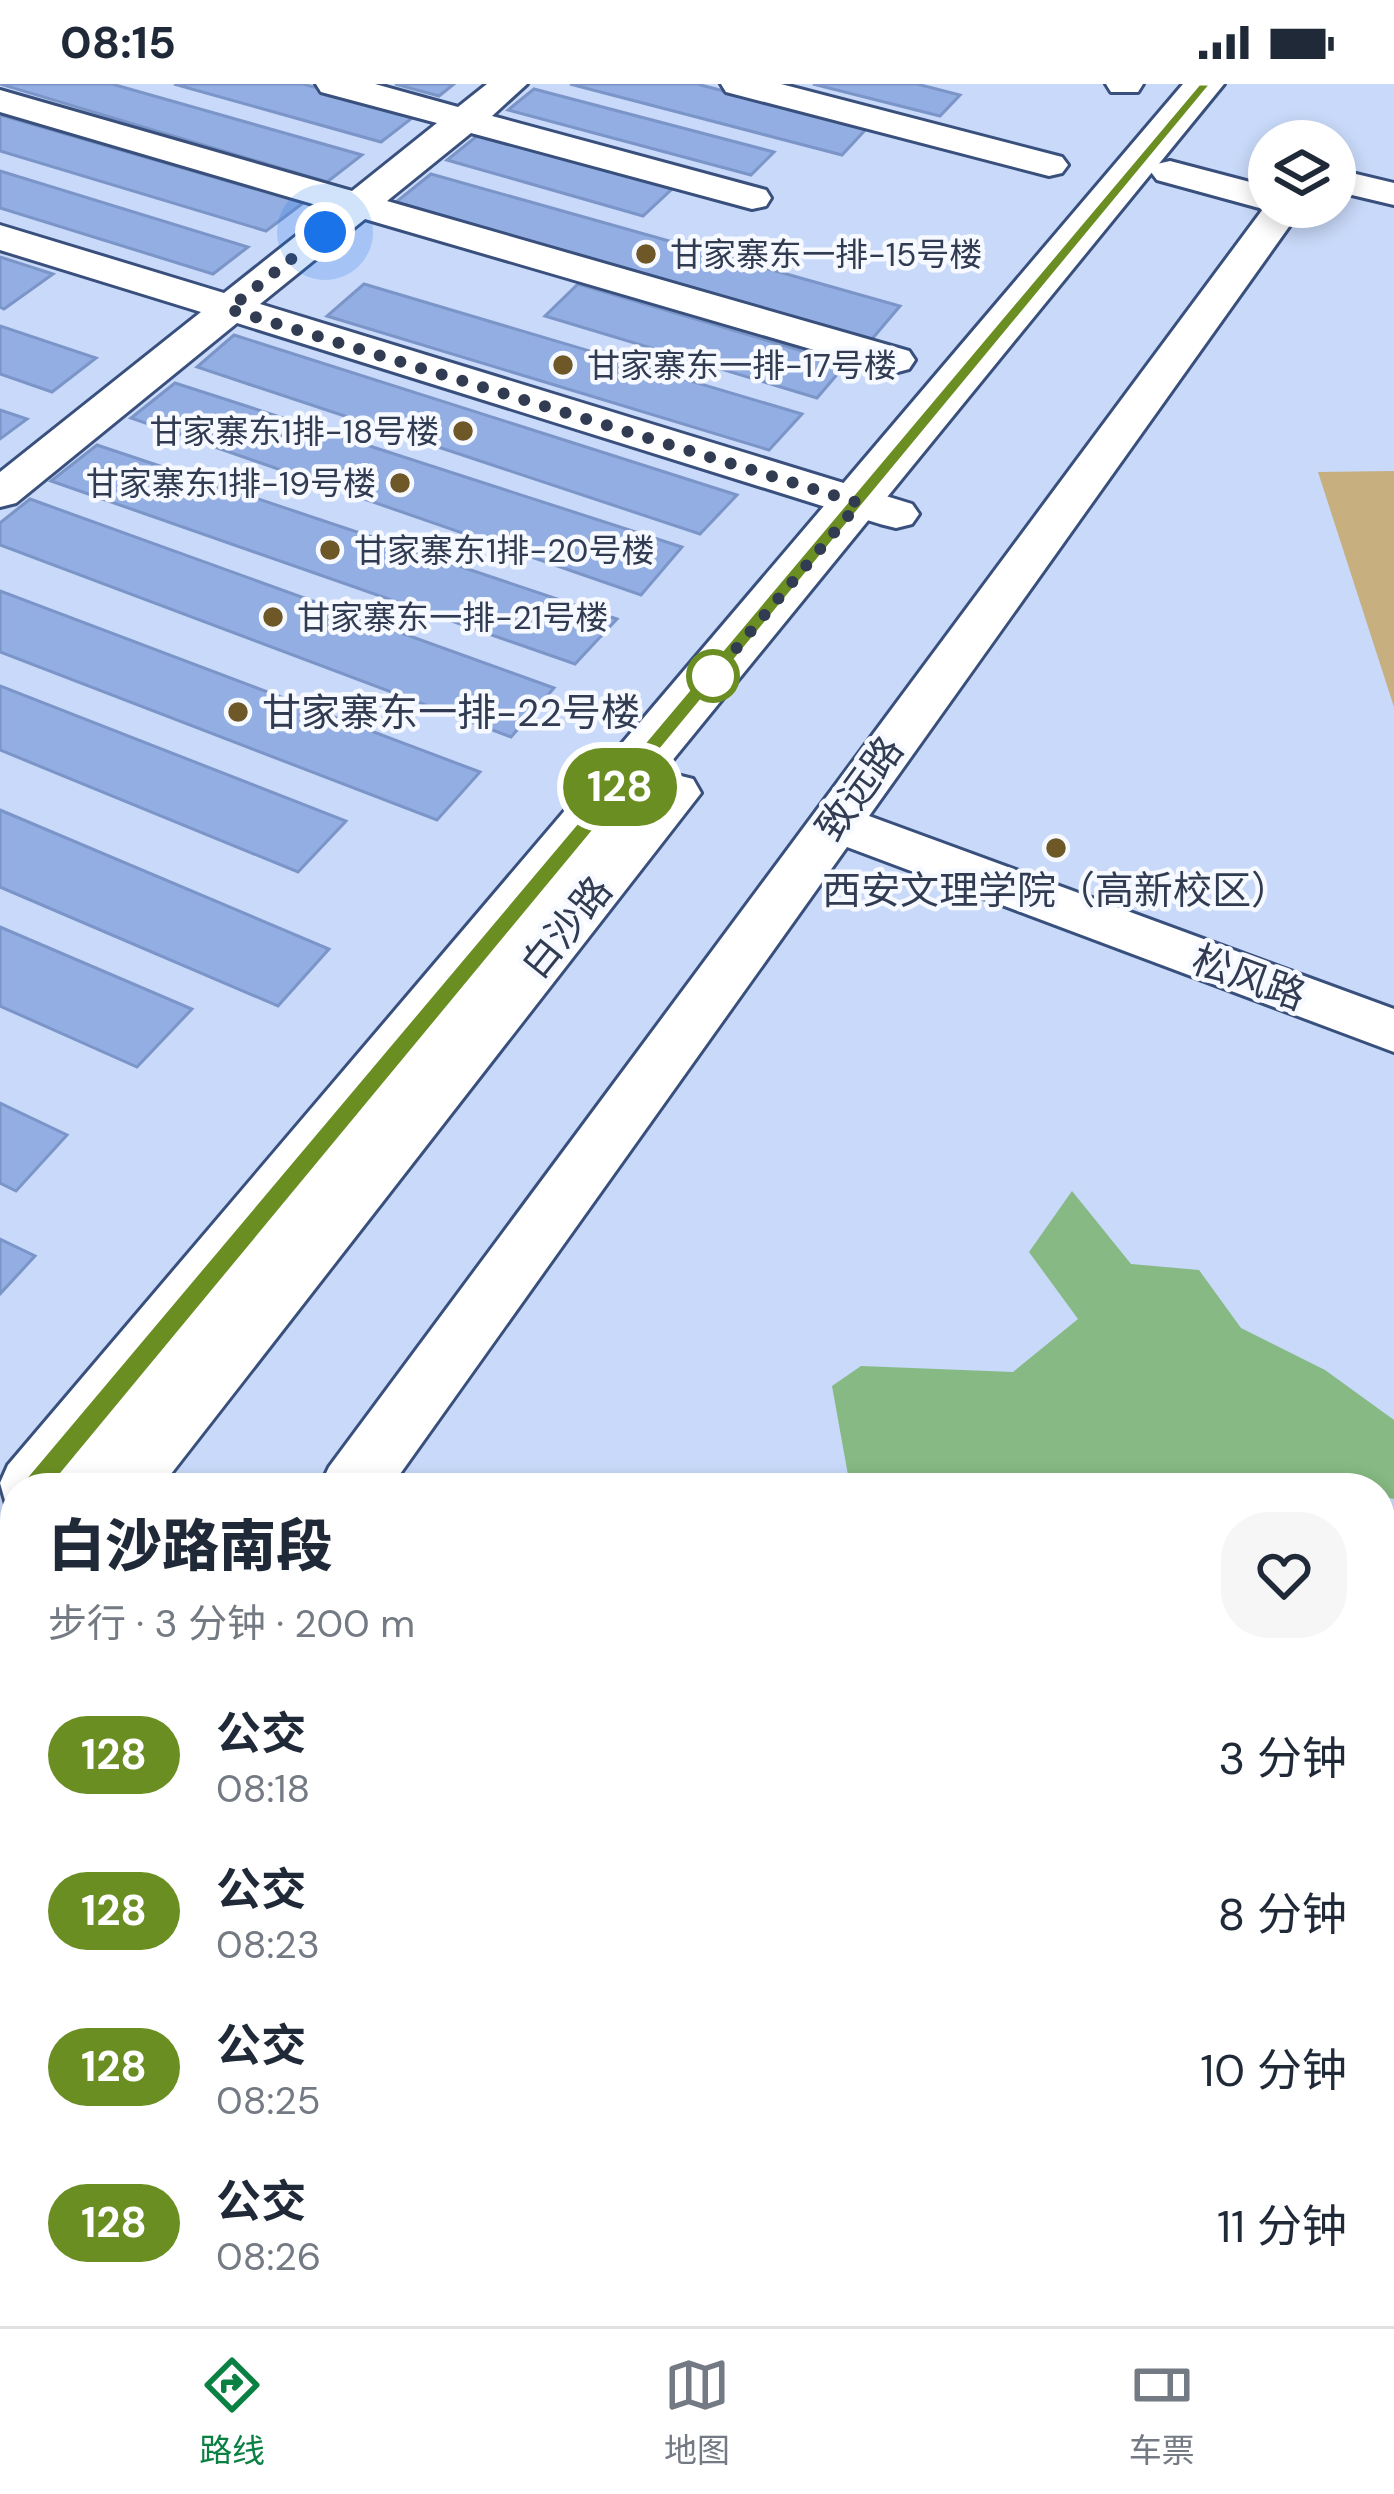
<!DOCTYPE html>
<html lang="zh">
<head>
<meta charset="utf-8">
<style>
  body { margin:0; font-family:"DM Sans","Noto Sans SC",sans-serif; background:#f6f6f7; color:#1f2937; height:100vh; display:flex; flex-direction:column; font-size:45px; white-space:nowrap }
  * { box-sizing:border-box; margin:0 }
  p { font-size:39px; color:#747a83 }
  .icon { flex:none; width:66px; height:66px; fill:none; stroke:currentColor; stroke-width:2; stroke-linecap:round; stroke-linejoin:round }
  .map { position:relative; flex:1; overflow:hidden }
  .side { position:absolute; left:0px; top:1389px; width:1395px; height:855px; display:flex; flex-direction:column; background:#fff; border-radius:48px 48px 0 0; box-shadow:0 6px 18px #0003 }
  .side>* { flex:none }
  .badge { padding:0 24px; border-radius:39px; font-size:42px; line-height:78px }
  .controls { position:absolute; left:1248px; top:36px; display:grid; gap:24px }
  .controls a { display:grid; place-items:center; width:108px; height:108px; border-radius:50%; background:#fff; box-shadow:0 6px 18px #0003; font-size:60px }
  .you { position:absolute; width:60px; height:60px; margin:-30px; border:9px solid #fff; border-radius:50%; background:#1a73e8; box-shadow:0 0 0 18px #1a73e833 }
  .map>.badge { position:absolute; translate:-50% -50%; box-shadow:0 0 0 6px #fff }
  .round { display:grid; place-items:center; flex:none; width:126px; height:126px; border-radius:48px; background:#f6f6f7 }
  .overview { display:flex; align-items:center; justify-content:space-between; height:204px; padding:0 48px }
  h1 { font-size:57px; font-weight:800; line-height:90px }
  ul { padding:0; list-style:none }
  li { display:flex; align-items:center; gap:36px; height:156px; padding:0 48px }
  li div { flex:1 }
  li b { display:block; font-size:45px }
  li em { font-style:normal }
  li .badge { min-width:132px; font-weight:700; text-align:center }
  .status { display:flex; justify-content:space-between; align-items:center; height:84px; padding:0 60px; background:#fff; direction:ltr }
  .status svg { height:33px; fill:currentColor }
  .dock { display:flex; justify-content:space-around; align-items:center; height:168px; border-top:3px solid #e0e1e3; background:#fff; font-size:33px; color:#747a83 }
  .dock a { display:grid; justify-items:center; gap:6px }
  .dock .active { color:#0b8043 }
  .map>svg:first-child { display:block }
</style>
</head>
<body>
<div class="status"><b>08:15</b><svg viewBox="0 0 49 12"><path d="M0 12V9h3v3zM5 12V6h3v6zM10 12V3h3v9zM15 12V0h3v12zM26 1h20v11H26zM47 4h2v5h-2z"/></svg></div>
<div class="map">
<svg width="1394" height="2242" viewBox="0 0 1394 2242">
  <rect width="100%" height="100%" fill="#c8d9f9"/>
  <!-- green -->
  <path fill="#c7af80" d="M1394 387V623L1318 388Z"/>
  <!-- water -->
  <path fill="#86b983" d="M1072 1107 1131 1180 1199 1186 1241 1244 1325 1286 1394 1336V1415L1380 1412V1404H1338L1278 1392 1261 1404H868L848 1391 832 1302 861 1282 1013 1288 1078 1235 1029 1168Z"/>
  <!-- building -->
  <g fill="#93aee2" stroke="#7b95c8" stroke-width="3">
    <path d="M0 0H112L362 71 327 98Z"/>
    <path d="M174 0H303L416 31 381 58Z"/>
    <path d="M395 0H454L439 12Z"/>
    <path d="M570 0H697L867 44 842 71Z"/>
    <path d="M813 0H917L960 11 940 32Z"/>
    <path d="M534 5 774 68 751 91 508 26Z"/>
    <path d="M0 31 303 119 266 147 0 67Z"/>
    <path d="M477 52 672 105 643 132 447 76Z"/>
    <path d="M0 87 248 163 213 190 0 124Z"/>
    <path d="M431 90 900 222 872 255 396 118Z"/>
    <path d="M0 173 53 190 4 225 0 223Z"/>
    <path d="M364 200 802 330 769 366 327 232Z"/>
    <path d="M578 200 846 280 817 314 545 232Z"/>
    <path d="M0 242 96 274 52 308 0 290Z"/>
    <path d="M234 251 737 411 700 450 197 283Z"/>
    <path d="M175 299 682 463 641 511 131 334Z"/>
    <path d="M0 326 27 335 0 355Z"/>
    <path d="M97 361 617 535 575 580 51 397Z"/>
    <path d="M30 415 554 604 511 653 0 461V439Z"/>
    <path d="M0 507 480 688 437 736 0 568Z"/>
    <path d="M0 602 346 737 298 788 0 666Z"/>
    <path d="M0 726 329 865 278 922 0 803Z"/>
    <path d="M0 843 192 925 137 983 0 922Z"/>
    <path d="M0 1019 67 1051 16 1107 0 1099Z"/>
    <path d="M0 1155 35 1172 0 1210Z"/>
    <path d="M1380 1810H1394V2242H567V2229H1380Z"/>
  </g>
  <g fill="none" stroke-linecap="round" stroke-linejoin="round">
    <!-- street casing -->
    <g stroke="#39507d" stroke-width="6">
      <g id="street">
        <path d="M316 0H375L458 23 487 0H527L492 32 766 106 771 114 766 122 752 125 471 49 387 117 909 267 915 276 909 285 894 289 879 285 365 135 260 220 912 420 919 430 912 440 896 444 880 440 237 239 16 419 0 423V388L201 228 0 166V141L224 209 330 125 0 28V6L352 107 437 39 321 8Z"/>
        <path d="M721 0H781L1062 73 1068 81 1062 89 1049 92 726 8Z"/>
        <path d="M1106 0H1143L1138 8H1111Z"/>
        <path d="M1170 77 1269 103V123H1303L869 732 1394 925V968L847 763 390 1404H319L329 1383 1263 125 1157 96 1151 88 1157 80Z"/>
        <path d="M1335 85 1394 99V121L1335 107Z"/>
        <path d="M1380 1680 1394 1684V1754L1380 1750Z"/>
        <path d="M15 1831V1922L0 1928V1837Z"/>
        <path d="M15 2171V2229H50L45 2242H0V2177Z"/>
      </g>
    </g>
    <!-- secondary casing -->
    <g stroke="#39507d" stroke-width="6">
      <g id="secondary">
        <path d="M1183 0H1224L658 694 673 690 693 695 701 709 160 1404H81L84 1397 78 1404H15V1429L8 1427 0 1399 8 1381Z"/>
        <path d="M15 1496V1579L0 1585V1502Z"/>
      </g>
    </g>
    <!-- street -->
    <use href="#street" fill="#fff" fill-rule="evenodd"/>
    <!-- secondary -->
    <use href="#secondary" fill="#fff" fill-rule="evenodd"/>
  </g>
  <!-- line -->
  <path fill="#6b8e23" stroke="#fff" stroke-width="3" d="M1199 0H1211L43 1412H24L21 1404 24 1396Z"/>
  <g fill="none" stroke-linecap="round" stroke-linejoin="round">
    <!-- walk -->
    <path stroke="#313c52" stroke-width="12" stroke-dasharray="0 21.6" d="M325 148 229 225 859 419 713 592"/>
  </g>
  <!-- markers -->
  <g fill="#6f5828" stroke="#f6f9ff" stroke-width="4.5">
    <circle cx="646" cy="170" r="12"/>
    <circle cx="563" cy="281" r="12"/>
    <circle cx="463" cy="347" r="12"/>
    <circle cx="400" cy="399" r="12"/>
    <circle cx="330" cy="466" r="12"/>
    <circle cx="273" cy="533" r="12"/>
    <circle cx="238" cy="628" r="12"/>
    <circle cx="1056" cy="764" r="12"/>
  </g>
  <circle fill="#fff" stroke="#6b8e23" stroke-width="6" cx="713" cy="592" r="24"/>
  <g text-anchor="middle" stroke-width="9" stroke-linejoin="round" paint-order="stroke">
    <!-- far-poi labels -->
    <g font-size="33" fill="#313c52" stroke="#f6f9ff" text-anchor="start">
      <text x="670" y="182">甘家寨东一排-15号楼</text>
      <text x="587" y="293">甘家寨东一排-17号楼</text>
      <text x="439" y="359" text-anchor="end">甘家寨东1排-18号楼</text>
      <text x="376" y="411" text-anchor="end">甘家寨东1排-19号楼</text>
      <text x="354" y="478">甘家寨东1排-20号楼</text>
      <text x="297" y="545">甘家寨东一排-21号楼</text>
    </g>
    <!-- poi labels -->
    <g font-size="39" fill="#313c52" stroke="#f6f9ff" text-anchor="start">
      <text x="262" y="642">甘家寨东一排-22号楼</text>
      <text x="1056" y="820" text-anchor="middle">西安文理学院（高新校区）</text>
    </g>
    <!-- street labels -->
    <g font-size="39" fill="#313c52" stroke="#f6f9ff">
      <text transform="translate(859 704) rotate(-54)" y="14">致远路</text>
      <text transform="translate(566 843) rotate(-51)" y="14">白沙路</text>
      <text transform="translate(1249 893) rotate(20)" y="14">松风路</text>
    </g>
  </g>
</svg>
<div class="controls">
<a><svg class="icon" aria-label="layers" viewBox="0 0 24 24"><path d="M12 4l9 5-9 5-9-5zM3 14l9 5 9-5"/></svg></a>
</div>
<div class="you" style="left:325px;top:148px"></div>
<b class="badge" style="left:620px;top:703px;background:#6b8e23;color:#fff">128</b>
<section class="side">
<div class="overview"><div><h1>白沙路南段</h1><p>步行 · 3 分钟 · 200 m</p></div><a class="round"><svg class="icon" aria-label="heart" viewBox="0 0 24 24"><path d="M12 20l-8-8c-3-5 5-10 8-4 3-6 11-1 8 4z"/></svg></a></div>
<ul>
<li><span class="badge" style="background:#6b8e23;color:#fff">128</span><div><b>公交</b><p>08:18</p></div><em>3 分钟</em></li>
<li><span class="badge" style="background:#6b8e23;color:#fff">128</span><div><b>公交</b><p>08:23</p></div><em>8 分钟</em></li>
<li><span class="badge" style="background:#6b8e23;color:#fff">128</span><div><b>公交</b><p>08:25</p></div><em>10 分钟</em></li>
<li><span class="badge" style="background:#6b8e23;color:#fff">128</span><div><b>公交</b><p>08:26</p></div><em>11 分钟</em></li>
</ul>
</section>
</div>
<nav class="dock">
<a class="active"><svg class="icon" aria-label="directions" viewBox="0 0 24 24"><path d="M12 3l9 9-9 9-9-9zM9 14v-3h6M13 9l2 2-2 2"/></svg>路线</a>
<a><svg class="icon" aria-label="map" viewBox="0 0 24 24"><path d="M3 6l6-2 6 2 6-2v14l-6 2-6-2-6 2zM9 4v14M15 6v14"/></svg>地图</a>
<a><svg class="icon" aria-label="tickets" viewBox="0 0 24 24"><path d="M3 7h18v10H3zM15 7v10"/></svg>车票</a>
</nav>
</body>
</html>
